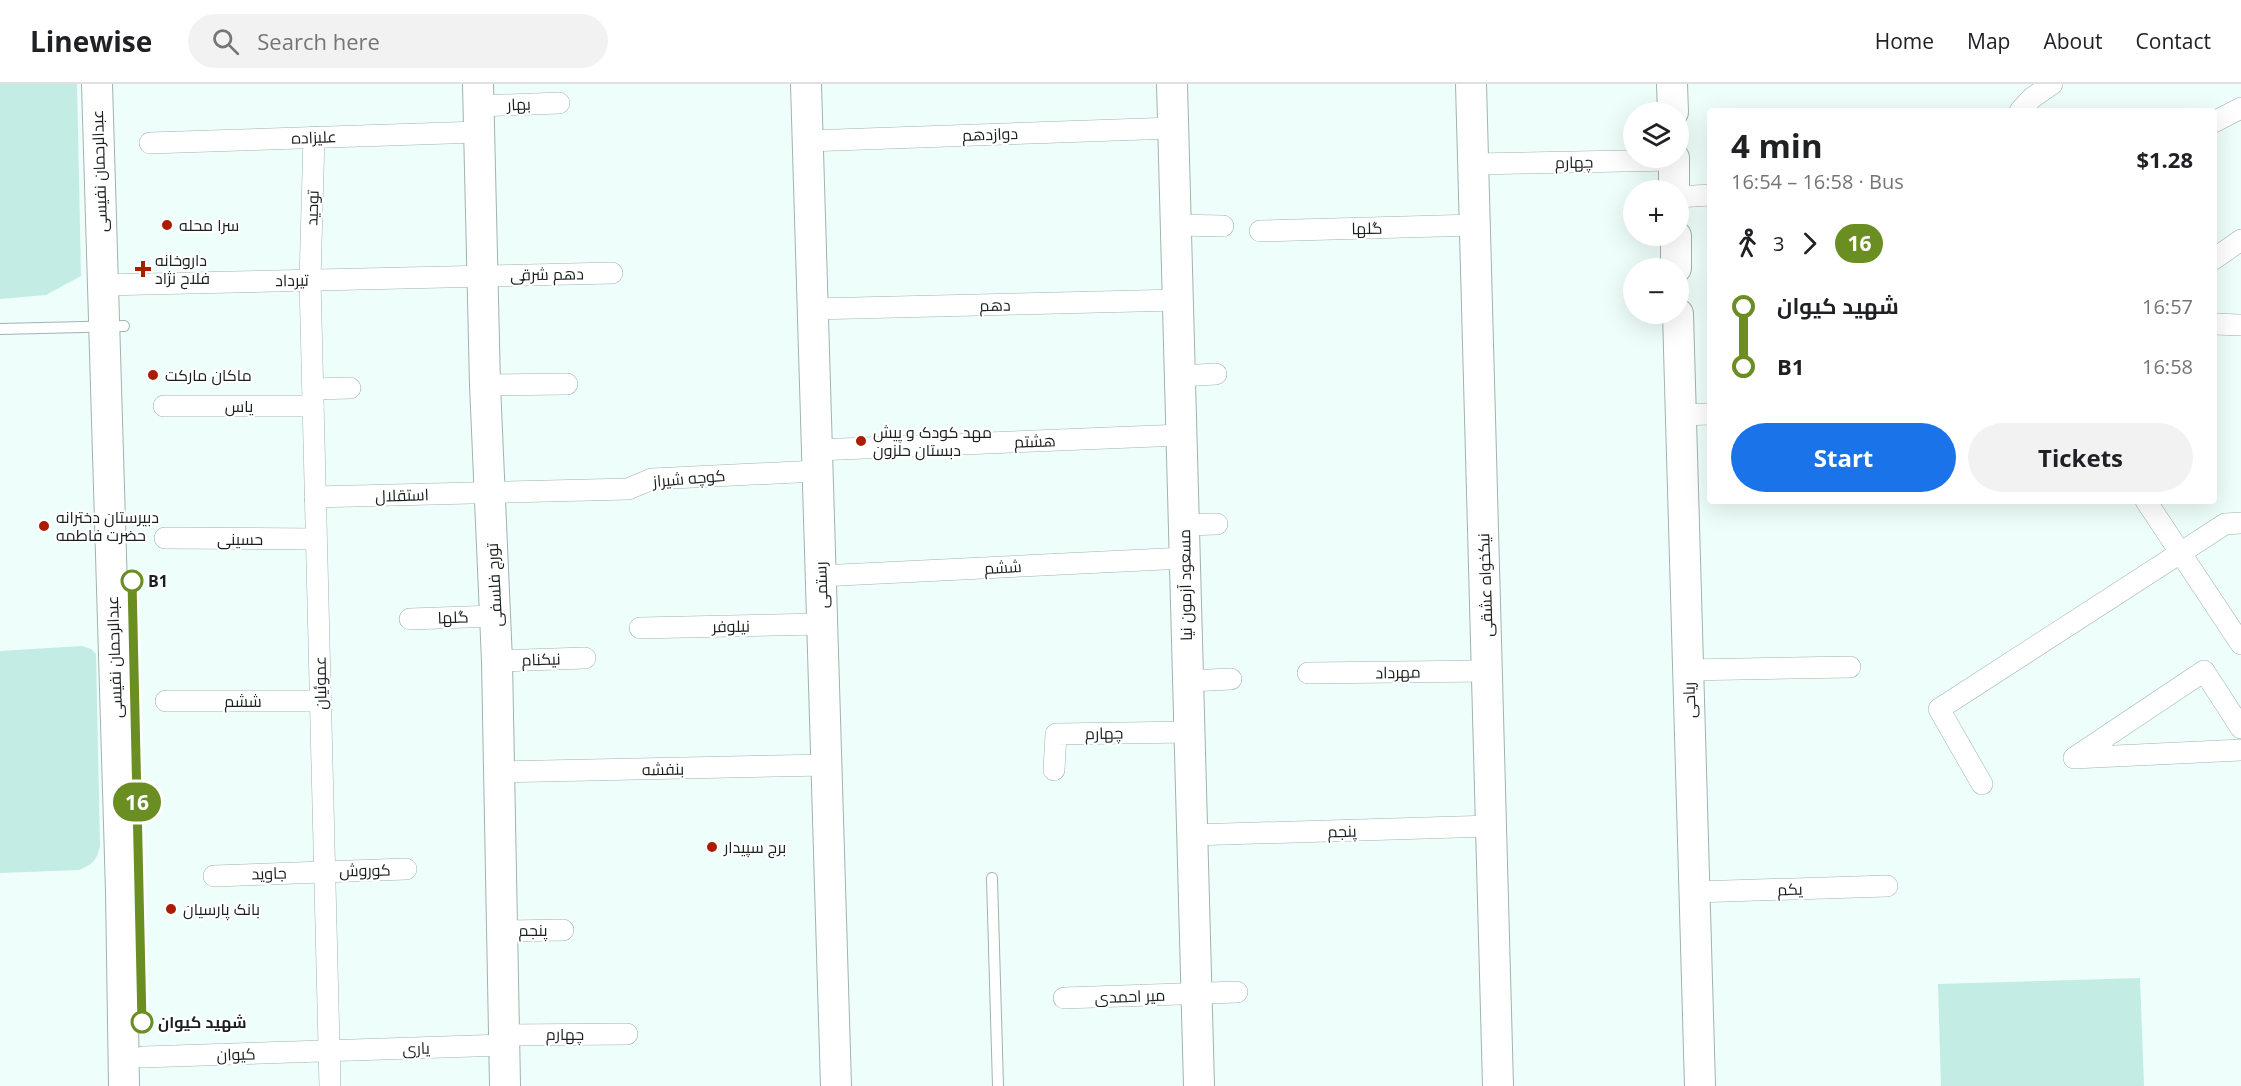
<!DOCTYPE html>
<html lang="en">
<head>
<meta charset="utf-8">
<style>
  body { margin:0; font-family:"Open Sans",Cairo,sans-serif; background:#f2f2f2; color:#202124; height:100vh; display:flex; flex-direction:column; font-size:22px; white-space:nowrap }
  * { box-sizing:border-box; margin:0 }
  p { font-size:20px; color:#757577 }
  .icon { flex:none; width:33px; height:33px; fill:none; stroke:currentColor; stroke-width:2; stroke-linecap:round; stroke-linejoin:round }
  .map { position:relative; flex:1; overflow:hidden }
  .drawer { position:absolute; left:1707px; top:24px; width:510px; height:396px; display:flex; flex-direction:column; background:#fff; border-radius:6px; box-shadow:0 6px 24px #0002 }
  .drawer>* { flex:none }
  .badge { padding:0 12px; border-radius:20px; font-size:21px; line-height:39px }
  .fabs { position:absolute; left:1623px; top:18px; display:grid; gap:12px }
  .fabs a { display:grid; place-items:center; width:66px; height:66px; border-radius:50%; background:#fff; box-shadow:0 6px 24px #0002; font-size:30px }
  .map>.badge { position:absolute; translate:-50% -50%; box-shadow:0 0 0 3px #fff }
  .legs { display:flex; align-items:center; gap:9px; height:66px; padding:0 24px; font-size:20px }
  .legs p { margin-inline-start:auto }
  .head { display:flex; align-items:center; justify-content:space-between; height:102px; padding:0 24px }
  h1 { font-size:33px; font-weight:700; line-height:45px }
  .cta { display:flex; gap:12px; margin-top:auto; padding:12px 24px }
  .cta a { flex:1; height:69px; border-radius:36px; background:#1a73e8; color:#fff; font-size:24px; font-weight:700; line-height:69px; text-align:center }
  .cta a+a { background:#f2f2f2; color:#202124 }
  ul { padding:0 24px; list-style:none }
  li { display:flex; align-items:center; gap:21px; height:60px; font-size:22px }
  li i { display:grid; place-items:center; width:9px; height:100%; margin:0 8px; background:currentColor }
  li i::after { content:''; width:15px; height:15px; margin:-8px; border:4px solid; border-radius:50%; background:#fff }
  li p { margin-inline-start:auto }
  li:first-child i { background:linear-gradient(#0000 50%,currentColor 0) }
  li:last-child i { background:linear-gradient(currentColor 50%,#0000 0) }
  header { display:flex; align-items:center; gap:36px; box-sizing:border-box; height:84px; padding:0 30px; background:#fff; border-bottom:2px solid #e0e0e0 }
  header strong { font-size:28px }
  nav { display:flex; gap:33px; margin-inline-start:auto; font-size:21px }
  .search { width:420px; height:54px; background:#f2f2f2; display:flex; align-items:center; gap:15px; box-sizing:border-box; padding:0 21px; border-radius:33px; color:#757577; font-size:22px }
  .map>svg:first-child { display:block }
</style>
</head>
<body>
<header>
<strong>Linewise</strong>
<div class="search"><svg class="icon" aria-label="search" viewBox="0 0 24 24"><circle cx="10" cy="10" r="6"/><path d="M15 15l6 6"/></svg>Search here</div>
<nav><a>Home</a><a>Map</a><a>About</a><a>Contact</a></nav>
</header>
<div class="map">
<svg width="2241" height="1002" viewBox="0 0 2241 1002">
  <rect width="100%" height="100%" fill="#eefefb"/>
  <!-- green -->
  <g fill="#c3ece4">
    <path d="M0 0H77L81 192 46 211 0 215Z"/>
    <path d="M82 562 91 565 96 570 100 762C97 776 92 781 79 786L0 789V567Z"/>
    <path d="M2140 894 2144 1002H1941L1938 900Z"/>
  </g>
  <g fill="none" stroke-linecap="round" stroke-linejoin="round">
    <!-- lane casing -->
    <g stroke="#a0b3b0" stroke-width="12">
      <g id="lane">
        <path d="M0 245 124 242"/>
        <path d="M992 794 998 1002"/>
      </g>
    </g>
    <!-- street casing -->
    <g stroke="#a0b3b0" stroke-width="22">
      <g id="street">
        <path d="M479 22 559 19"/>
        <path d="M2020 27 2032 14 2052 0"/>
        <path d="M2214 38 2241 24"/>
        <path d="M314 53 310 196 330 1002"/>
        <path d="M808 57 1173 44"/>
        <path d="M150 59 479 48"/>
        <path d="M1474 80 1674 76"/>
        <path d="M1678 113 1710 111"/>
        <path d="M1176 141 1223 142"/>
        <path d="M1260 147 1475 141"/>
        <path d="M2214 175 2241 156"/>
        <path d="M103 201 612 189"/>
        <path d="M813 225 1178 216"/>
        <path d="M2214 240 2241 241"/>
        <path d="M1180 292 1216 290"/>
        <path d="M485 301 567 300"/>
        <path d="M313 305 350 304"/>
        <path d="M164 322H313"/>
        <path d="M1681 331 1710 330"/>
        <path d="M817 366 1181 351"/>
        <path d="M315 413 628 405 652 395 817 387"/>
        <path d="M2146 417 2241 560"/>
        <path d="M1184 441 1217 440"/>
        <path d="M165 454 316 455"/>
        <path d="M820 492 1185 474"/>
        <path d="M410 535 495 532"/>
        <path d="M640 544 822 540"/>
        <path d="M497 577 585 574"/>
        <path d="M1688 586 1850 583"/>
        <path d="M1308 589 1487 587"/>
        <path d="M1188 597 1231 595"/>
        <path d="M166 617H320"/>
        <path d="M2241 644 2204 587 2074 674 2241 666"/>
        <path d="M1054 686 1056 650 1189 648"/>
        <path d="M499 688 826 681"/>
        <path d="M1982 700 1939 625 2225 440 2241 439"/>
        <path d="M1192 751 1491 742"/>
        <path d="M214 792 406 785"/>
        <path d="M1694 808 1887 802"/>
        <path d="M502 847 563 846"/>
        <path d="M1064 914 1237 908"/>
        <path d="M503 951 627 950"/>
        <path d="M143 973 504 961"/>
      </g>
    </g>
    <!-- secondary casing -->
    <g stroke="#a0b3b0" stroke-width="32">
      <g id="secondary">
        <path d="M97 0 121 807 124 1002"/>
        <path d="M478 0 485 301 497 577 505 1002"/>
        <path d="M806 0 836 1002"/>
        <path d="M1172 0 1199 1002"/>
        <path d="M1471 0 1498 1002"/>
        <path d="M1672 0 1673 28"/>
        <path d="M1674 74V106"/>
        <path d="M1676 152V184"/>
        <path d="M1678 230 1700 1002"/>
      </g>
    </g>
    <!-- lane -->
    <use href="#lane" stroke="#fff" stroke-width="10"/>
    <!-- street -->
    <use href="#street" stroke="#fff" stroke-width="21"/>
    <!-- secondary -->
    <use href="#secondary" stroke="#fff" stroke-width="30"/>
  </g>
  <g fill="none" stroke-linecap="round" stroke-linejoin="round">
    <!-- line-1 casing -->
    <g stroke="#fff" stroke-width="14">
      <path id="line-1" d="M132 497 142 938"/>
    </g>
    <!-- line-1 -->
    <use href="#line-1" stroke="#6b8e23" stroke-width="9"/>
  </g>
  <!-- markers -->
  <g fill="#ab1c03" stroke="#fff" stroke-width="2">
    <circle cx="167" cy="141" r="6"/>
    <path d="M140 176h6v6h6v6h-6v6h-6v-6h-6v-6h6z"/>
    <circle cx="153" cy="291" r="6"/>
    <circle cx="861" cy="357" r="6"/>
    <circle cx="44" cy="442" r="6"/>
    <circle cx="712" cy="763" r="6"/>
    <circle cx="171" cy="825" r="6"/>
  </g>
  <g fill="#fff" stroke="#6b8e23" stroke-width="3">
    <circle cx="132" cy="497" r="10"/>
    <circle cx="142" cy="938" r="10"/>
  </g>
  <g text-anchor="middle" stroke-width="4.5" stroke-linejoin="round" paint-order="stroke">
    <!-- street labels -->
    <g font-size="16" fill="#19201f" stroke="#fff">
      <text transform="translate(519 20) rotate(-2)" y="6">بهار</text>
      <text transform="translate(990 50) rotate(-2)" y="6">دوازدهم</text>
      <text transform="translate(314 53) rotate(-2)" y="6">علیزاده</text>
      <text transform="translate(1574 78) rotate(-1)" y="6">چهارم</text>
      <text transform="translate(99 87) rotate(-92)" y="6">عبدالرحمان نفیسی</text>
      <text transform="translate(312 124) rotate(-88)" y="6">توحید</text>
      <text transform="translate(1367 144) rotate(-1)" y="6">گلها</text>
      <text transform="translate(547 190) rotate(-1)" y="6">دهم شرقی</text>
      <text transform="translate(292 196) rotate(-1)" y="6">تیرداد</text>
      <text transform="translate(995 221) rotate(-1)" y="6">دهم</text>
      <text x="239" y="328">یاس</text>
      <text transform="translate(1035 357) rotate(-2)" y="6">هشتم</text>
      <text transform="translate(689 394) rotate(-5)" y="6">کوچه شیراز</text>
      <text transform="translate(402 411) rotate(-2)" y="6">استقلال</text>
      <text x="240" y="461">حسینی</text>
      <text transform="translate(1003 483) rotate(-3)" y="6">ششم</text>
      <text transform="translate(494 501) rotate(-93)" y="6">تورج فلسفی</text>
      <text transform="translate(821 501) rotate(-92)" y="6">رستمی</text>
      <text transform="translate(1185 501) rotate(-91)" y="6">مسعود آزمون نیا</text>
      <text transform="translate(1485 501) rotate(-92)" y="6">نیکخواه عشقی</text>
      <text transform="translate(453 533) rotate(-2)" y="6">گلها</text>
      <text transform="translate(731 542) rotate(-1)" y="6">نیلوفر</text>
      <text transform="translate(114 573) rotate(-92)" y="6">عبدالرحمان نفیسی</text>
      <text transform="translate(541 575) rotate(-2)" y="6">نیکنام</text>
      <text transform="translate(1398 588) rotate(-1)" y="6">مهرداد</text>
      <text transform="translate(320 599) rotate(-91)" y="6">عموئیان</text>
      <text transform="translate(1689 616) rotate(-92)" y="6">ریاحی</text>
      <text x="243" y="623">ششم</text>
      <text transform="translate(1104 649) rotate(-1)" y="6">چهارم</text>
      <text transform="translate(663 685) rotate(-1)" y="6">بنفشه</text>
      <text transform="translate(1342 747) rotate(-2)" y="6">پنجم</text>
      <text transform="translate(365 786) rotate(-1)" y="6">کوروش</text>
      <text transform="translate(269 789) rotate(-2)" y="6">جاوید</text>
      <text transform="translate(1790 805) rotate(-2)" y="6">یکم</text>
      <text x="533" y="852">پنجم</text>
      <text transform="translate(1130 912) rotate(-2)" y="6">میر احمدی</text>
      <text x="565" y="956">چهارم</text>
      <text transform="translate(416 964) rotate(-2)" y="6">یاری</text>
      <text transform="translate(236 970) rotate(-2)" y="6">کیوان</text>
    </g>
    <!-- poi labels -->
    <g font-size="16" fill="#19201f" stroke="#fff" text-anchor="start">
      <text x="179" y="147">سرا محله</text>
      <text x="155" y="182">داروخانه<tspan x="155" dy="18">فلاح نژاد</tspan></text>
      <text x="165" y="297">ماکان مارکت</text>
      <text x="873" y="354">مهد کودک و پیش<tspan x="873" dy="18">دبستان حلزون</tspan></text>
      <text x="56" y="439">دبیرستان دخترانه<tspan x="56" dy="18">حضرت فاطمه</tspan></text>
      <text x="724" y="769">برج سپیدار</text>
      <text x="183" y="831">بانک پارسیان</text>
    </g>
    <!-- stop labels -->
    <g font-size="16" font-weight="bold" fill="#19201f" stroke="#fff" text-anchor="start">
      <text x="148" y="503">B1</text>
      <text x="158" y="944">شهید کیوان</text>
    </g>
  </g>
</svg>
<div class="fabs">
<a><svg class="icon" aria-label="layers" viewBox="0 0 24 24"><path d="M12 4l9 5-9 5-9-5zM3 14l9 5 9-5"/></svg></a>
<a>+</a>
<a>−</a>
</div>
<b class="badge" style="left:137px;top:718px;background:#6b8e23;color:#fff">16</b>
<section class="drawer">
<div class="head"><div><h1>4 min</h1><p>16:54 – 16:58 · Bus</p></div><b>$1.28</b></div>
<div class="legs"><svg class="icon" aria-label="walk" viewBox="0 0 24 24"><circle cx="13" cy="4" r="2"/><path d="M13 8l-2 6 4 7M11 14l-3 7M7 12l3-4h3l4 4"/></svg>3<svg class="icon" aria-label="forward" viewBox="0 0 24 24"><path d="M9 5l7 7-7 7"/></svg><b class="badge" style="background:#6b8e23;color:#fff">16</b></div>
<ul>
<li><i style="color:#6b8e23"></i><b>شهید کیوان</b><p>16:57</p></li>
<li><i style="color:#6b8e23"></i><b>B1</b><p>16:58</p></li>
</ul>
<div class="cta"><a>Start</a><a>Tickets</a></div>
</section>
</div>
</body>
</html>
